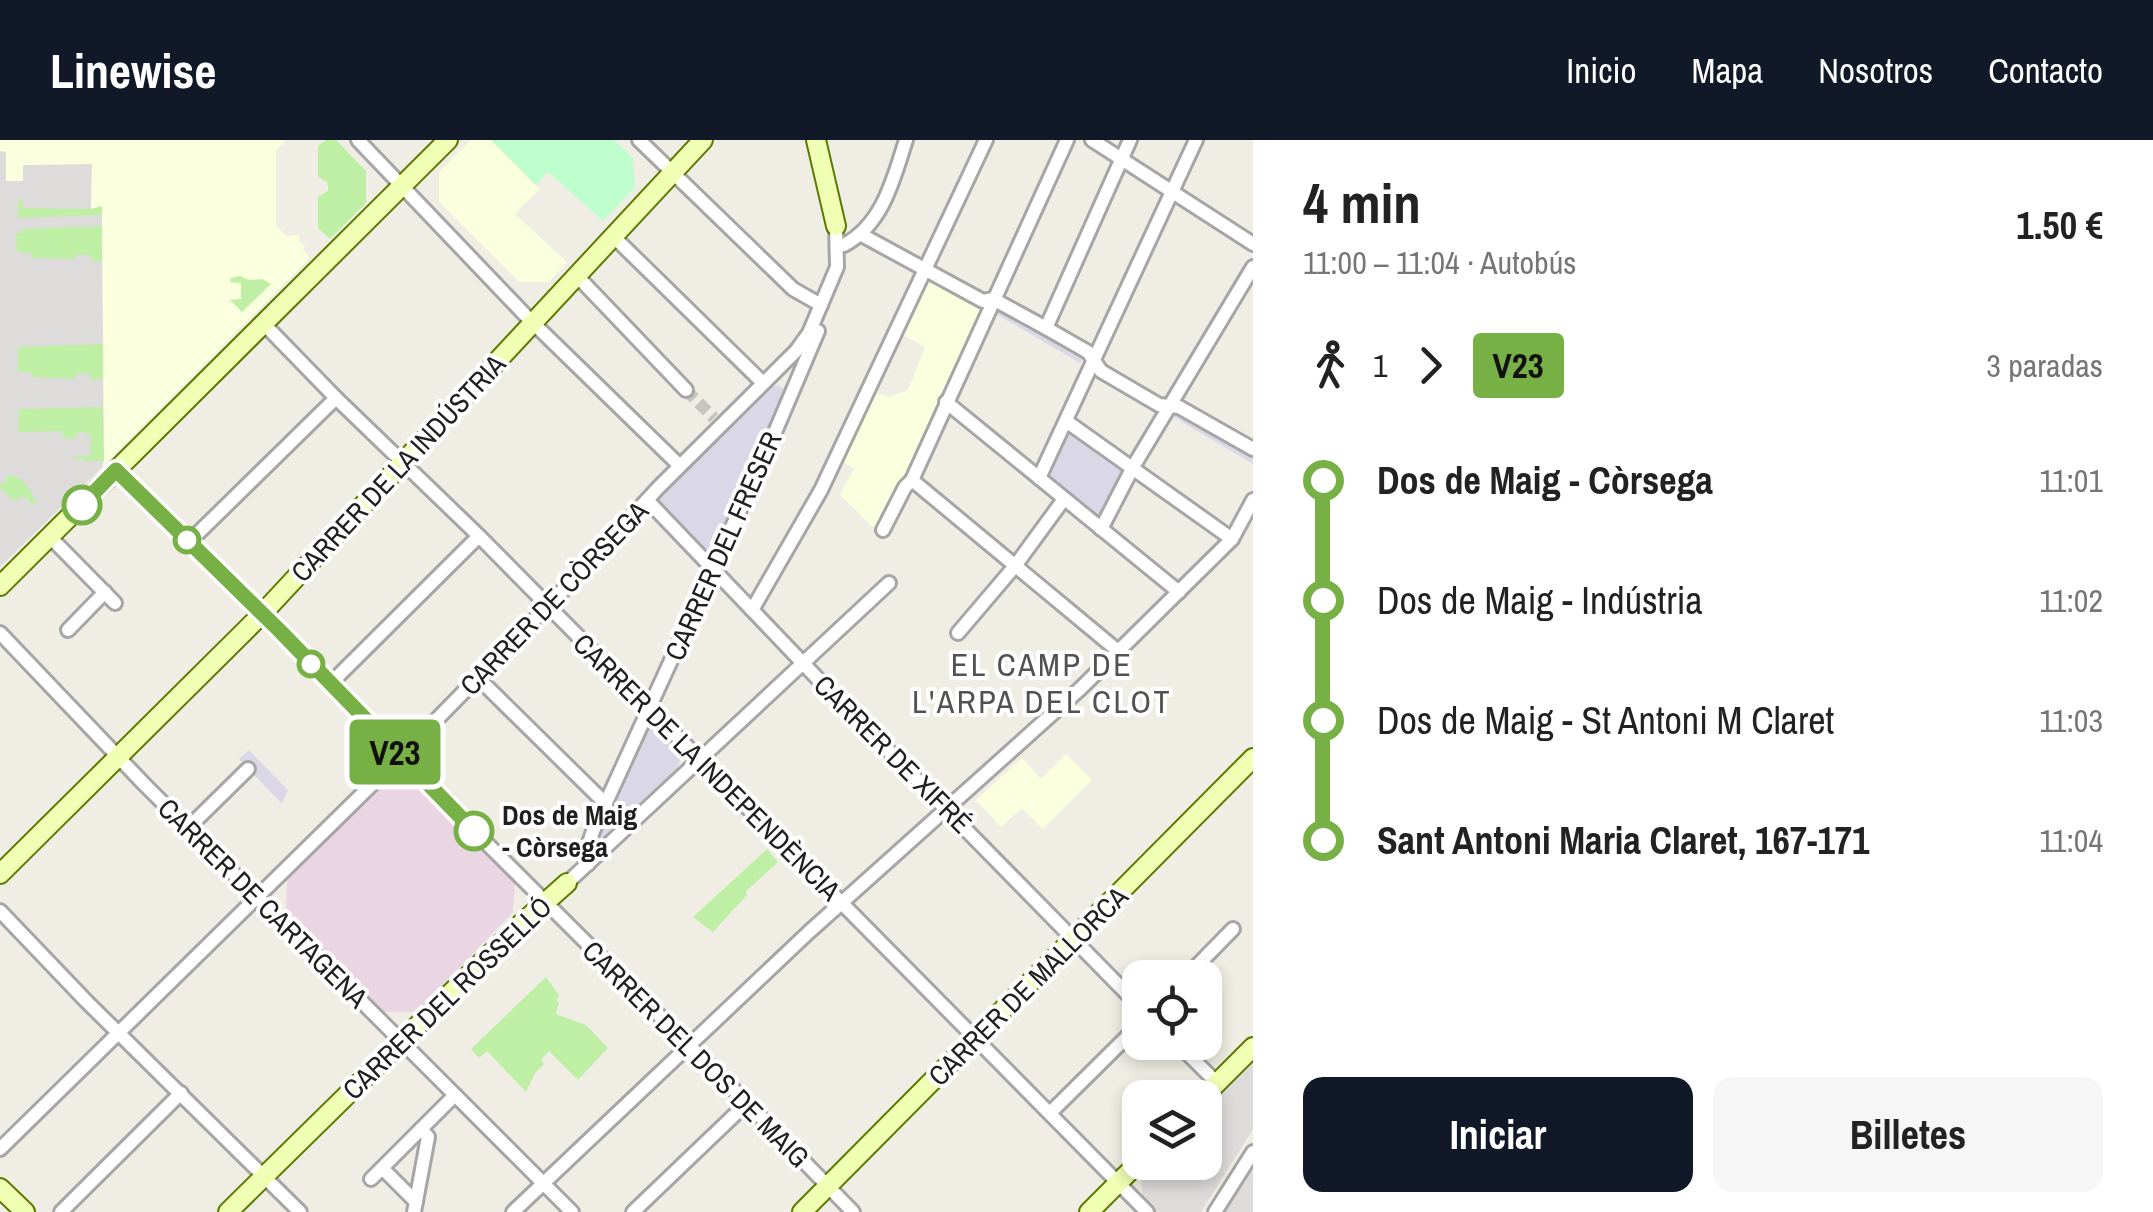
<!DOCTYPE html>
<html lang="es">
<head>
<meta charset="utf-8">
<style>
  body { margin:0; font-family:"Archivo Narrow",sans-serif; background:#f6f6f6; color:#222; height:100vh; display:flex; flex-direction:column; font-size:38px; white-space:nowrap }
  * { box-sizing:border-box; margin:0 }
  p { font-size:32px; color:#767676 }
  .icon { flex:none; width:55px; height:55px; fill:none; stroke:currentColor; stroke-width:2; stroke-linecap:round; stroke-linejoin:round }
  .map { position:relative; flex:1; overflow:hidden }
  .details { display:flex; flex-direction:column; background:#fff; width:900px }
  .details>* { flex:none }
  .badge { padding:0 20px; border-radius:8px; font-size:35px; line-height:65px }
  .fabs { position:absolute; left:1122px; top:820px; display:grid; gap:20px }
  .fabs a { display:grid; place-items:center; width:100px; height:100px; border-radius:20px; background:#fff; box-shadow:0 5px 15px #0003; font-size:50px }
  .map>.badge { position:absolute; translate:-50% -50%; box-shadow:0 0 0 5px #fff }
  .legs { display:flex; align-items:center; gap:15px; height:110px; padding:0 50px; font-size:32px }
  .legs p { margin-inline-start:auto }
  .headline { display:flex; align-items:center; justify-content:space-between; height:170px; padding:0 50px }
  h1 { font-size:55px; font-weight:800; line-height:75px }
  .cta { display:flex; gap:20px; margin-top:auto; padding:20px 50px }
  .cta a { flex:1; height:115px; border-radius:20px; background:#111827; color:#fff; font-size:40px; font-weight:800; line-height:115px; text-align:center }
  .cta a+a { background:#f6f6f6; color:#222 }
  ul { padding:0 50px; list-style:none }
  li { display:flex; align-items:center; gap:35px; height:120px; font-size:38px }
  li i { display:grid; place-items:center; width:15px; height:100%; margin:0 12px; background:currentColor }
  li i::after { content:''; width:25px; height:25px; margin:-12px; border:8px solid; border-radius:50%; background:#fff }
  li p { margin-inline-start:auto }
  li:first-child i { background:linear-gradient(#0000 50%,currentColor 0) }
  li:last-child i { background:linear-gradient(currentColor 50%,#0000 0) }
  header { display:flex; align-items:center; gap:60px; box-sizing:border-box; height:140px; padding:0 50px; background:#111827; color:#fff }
  header strong { font-size:48px }
  nav { display:flex; gap:55px; margin-inline-start:auto; font-size:35px }
  main { display:flex; flex:1; min-height:0 }
  .map>svg:first-child { display:block }
</style>
</head>
<body>
<header>
<strong>Linewise</strong>
<nav><a>Inicio</a><a>Mapa</a><a>Nosotros</a><a>Contacto</a></nav>
</header>
<main>
<div class="map">
<svg width="1253" height="1072" viewBox="0 0 1253 1072">
  <rect width="100%" height="100%" fill="#f0eee4"/>
  <!-- residential -->
  <g fill="#dddcdb">
    <path d="M0 11H6V41L23 25 92 24 91 68 102 66 104 321 102 327 0 427Z"/>
    <path d="M1253 920V989L1201 1072H1157L1143 1058 1140 1035 1152 1023 1205 1022V968Z"/>
    <path d="M1253 1023V1072H1224Z"/>
  </g>
  <!-- industrial -->
  <path fill="#ead5e3" d="M387 643H418L515 740 513 772 417 872H383L286 775 287 739Z"/>
  <!-- education -->
  <g fill="#faffde">
    <path d="M0 0H286L276 10V85L286 96 299 95V101L305 106 303 109 310 118 102 327 104 321 102 67 91 69 92 24 23 25V41H6V12L0 11Z"/>
    <path d="M471 0H491L539 49 515 74 567 122 549 142H519L439 62V32Z"/>
    <path d="M928 138 981 167 880 389H875L840 355 854 328 840 320 875 252 889 257 908 250 925 207 903 195Z"/>
    <path d="M1066 614 1092 640 1043 689 1022 668 1001 687 976 660 1022 618 1041 639Z"/>
  </g>
  <!-- grass -->
  <g fill="#beefa5">
    <path d="M326 0H336L366 31V63L330 99 318 88V57L328 51V43L318 37V6Z"/>
    <path d="M18 60H22L23 68 91 69 102 66V75L18 78Z"/>
    <path d="M102 86V120L91 122V116L80 114 75 116V119L33 118 31 113 17 112 16 93H22L23 89Z"/>
    <path d="M240 136 249 140 262 139 271 144 242 172 230 160 241 159V143L230 142 231 138Z"/>
    <path d="M103 204V238L91 241V236L85 233 75 235V239L33 237 30 232H18V207Z"/>
    <path d="M103 267 104 321H83L82 319H75L76 316H90L91 295 85 294V291L76 294V299L63 298 62 291 18 292 19 269Z"/>
    <path d="M8 335C25 336 29 350 37 363L31 364 28 359 22 356 14 361 0 347V344L5 343Z"/>
    <path d="M767 709 778 722 746 751 747 755 713 792 693 777Z"/>
    <path d="M546 837 559 855 556 860 559 863 556 874 586 885 608 908 578 940 549 911 541 920 544 924 535 933 526 952 487 911 479 918 471 909Z"/>
  </g>
  <!-- park -->
  <path fill="#bdfecc" d="M491 0H614L633 18 635 48 603 81 548 32 536 45Z"/>
  <!-- plaza -->
  <g fill="#dad8e6">
    <path d="M998 163 1085 213 1080 223 993 172Z"/>
    <path d="M778 245 783 248 785 258 714 413 708 415 703 413 657 363 658 359 770 247Z"/>
    <path d="M1179 269 1253 313V324L1174 277Z"/>
    <path d="M1068 287 1128 330 1098 380 1044 337Z"/>
    <path d="M651 585H655L680 610 681 618 677 631 600 701 595 703 593 701 627 628Z"/>
    <path d="M249 610 288 650 282 664 239 619Z"/>
  </g>
  <g fill="none" stroke-linecap="round" stroke-linejoin="round">
    <!-- street-tunnel -->
    <path stroke="#c6c5bd" stroke-width="12" stroke-dasharray="12 6" stroke-linecap="butt" d="M686 250 714 278"/>
    <!-- street casing -->
    <g stroke="#a6a6a6" stroke-width="18">
      <g id="street">
        <path d="M358 0 527 177 680 326"/>
        <path d="M639 0 793 149 821 165"/>
        <path d="M1092 0 1253 104"/>
        <path d="M860 94 983 161 993 159 1046 188 1088 212 1101 231 1159 265 1179 267 1253 309"/>
        <path d="M614 97 763 243"/>
        <path d="M844 105C883 84 893 40 906 0"/>
        <path d="M578 137 686 250"/>
        <path d="M264 184 336 258 479 396 1147 1072"/>
        <path d="M1046 188 1130 0"/>
        <path d="M946 262 1179 452"/>
        <path d="M1066 281 1232 399"/>
        <path d="M116 331 280 491 375 592 747 963 853 1072"/>
        <path d="M1039 338 1196 0"/>
        <path d="M912 340 1118 511"/>
        <path d="M647 360 820 541 1140 867"/>
        <path d="M1101 389 1133 327 1253 127"/>
        <path d="M883 390 905 347 912 340 1067 0"/>
        <path d="M50 397 115 463"/>
        <path d="M189 402 336 258"/>
        <path d="M752 470 821 350 986 0"/>
        <path d="M68 490 105 452"/>
        <path d="M0 493 144 644 572 1072"/>
        <path d="M958 493 1015 426 1064 359"/>
        <path d="M478 538 606 664"/>
        <path d="M330 544 479 396"/>
        <path d="M188 688 248 629"/>
        <path d="M588 724 589 703 593 691 770 304 818 191"/>
        <path d="M567 743 889 443"/>
        <path d="M0 771 87 862 300 1072"/>
        <path d="M1185 838 1233 789"/>
        <path d="M1176 902 1217 943"/>
        <path d="M1050 973 1140 884"/>
        <path d="M0 1009 400 617 580 433 658 348 796 211 809 193 837 127 836 86"/>
        <path d="M382 1028 416 1062"/>
        <path d="M371 1039 455 955"/>
        <path d="M61 1072 181 953"/>
        <path d="M414 1072 428 997 421 989"/>
        <path d="M513 1072 809 792 1080 549 1232 399 1253 360"/>
        <path d="M633 1072 747 963"/>
        <path d="M1215 1072 1253 1012"/>
      </g>
    </g>
    <!-- secondary casing -->
    <g stroke="#5b7b00" stroke-width="22">
      <g id="secondary">
        <path d="M816 0 836 86"/>
        <path d="M0 446 448 0"/>
        <path d="M0 734 262 474 703 0"/>
        <path d="M1202 958 1253 907"/>
        <path d="M0 1048 25 1072"/>
        <path d="M228 1072 522 783 567 743"/>
        <path d="M802 1072 1253 618"/>
        <path d="M1089 1072 1140 1021"/>
      </g>
    </g>
    <!-- street -->
    <use href="#street" stroke="#fff" stroke-width="12"/>
    <!-- secondary -->
    <use href="#secondary" stroke="#f0ffb3" stroke-width="18"/>
  </g>
  <g fill="none" stroke-linecap="round" stroke-linejoin="round">
    <!-- line-1 casing -->
    <g stroke="#fff" stroke-width="22">
      <path id="line-1" d="M82 365 116 330 280 491 474 691"/>
    </g>
    <!-- line-1 -->
    <use href="#line-1" stroke="#77b045" stroke-width="15"/>
  </g>
  <!-- markers -->
  <g fill="#fff" stroke="#77b045" stroke-width="5">
    <circle cx="82" cy="365" r="18"/>
    <circle cx="187" cy="400" r="12"/>
    <circle cx="311" cy="524" r="12"/>
    <circle cx="474" cy="691" r="18"/>
  </g>
  <g text-anchor="middle" stroke-width="8" stroke-linejoin="round" paint-order="stroke">
    <!-- street labels -->
    <g font-size="28" fill="#1f1f1f" stroke="#fff">
      <text transform="translate(398 328) rotate(-47)" y="10">CARRER DE LA INDÚSTRIA</text>
      <text transform="translate(723 406) rotate(-66)" y="10">CARRER DEL FRESER</text>
      <text transform="translate(554 458) rotate(-46)" y="10">CARRER DE CÒRSEGA</text>
      <text transform="translate(893 614) rotate(45)" y="10">CARRER DE XIFRÉ</text>
      <text transform="translate(707 627) rotate(45)" y="10">CARRER DE LA INDEPENDÈNCIA</text>
      <text transform="translate(263 763) rotate(45)" y="10">CARRER DE CARTAGENA</text>
      <text transform="translate(1028 846) rotate(-45)" y="10">CARRER DE MALLORCA</text>
      <text transform="translate(447 858) rotate(-44)" y="10">CARRER DEL ROSSELLÓ</text>
      <text transform="translate(696 914) rotate(45)" y="10">CARRER DEL DOS DE MAIG</text>
    </g>
    <!-- stop labels -->
    <g font-size="28" font-weight="bold" fill="#1f1f1f" stroke="#fff" text-anchor="start">
      <text x="502" y="685">Dos de Maig<tspan x="502" dy="32">- Còrsega</tspan></text>
    </g>
    <!-- quarter labels -->
    <g font-size="32" letter-spacing="2.5" fill="#525252" stroke="#fff">
      <text x="1042" y="536">EL CAMP DE<tspan x="1042" dy="37">L'ARPA DEL CLOT</tspan></text>
    </g>
  </g>
</svg>
<div class="fabs">
<a><svg class="icon" aria-label="locate" viewBox="0 0 24 24"><circle cx="12" cy="12" r="6"/><path d="M12 2v4M12 18v4M2 12h4M18 12h4"/></svg></a>
<a><svg class="icon" aria-label="layers" viewBox="0 0 24 24"><path d="M12 4l9 5-9 5-9-5zM3 14l9 5 9-5"/></svg></a>
</div>
<b class="badge" style="left:395px;top:612px;background:#77b045;color:#111">V23</b>
</div>
<section class="details">
<div class="headline"><div><h1>4 min</h1><p>11:00 – 11:04 · Autobús</p></div><b>1.50 €</b></div>
<div class="legs"><svg class="icon" aria-label="walk" viewBox="0 0 24 24"><circle cx="13" cy="4" r="2"/><path d="M13 8l-2 6 4 7M11 14l-3 7M7 12l3-4h3l4 4"/></svg>1<svg class="icon" aria-label="forward" viewBox="0 0 24 24"><path d="M9 5l7 7-7 7"/></svg><b class="badge" style="background:#77b045;color:#111">V23</b><p>3 paradas</p></div>
<ul>
<li><i style="color:#77b045"></i><b>Dos de Maig - Còrsega</b><p>11:01</p></li>
<li><i style="color:#77b045"></i><span>Dos de Maig - Indústria</span><p>11:02</p></li>
<li><i style="color:#77b045"></i><span>Dos de Maig - St Antoni M Claret</span><p>11:03</p></li>
<li><i style="color:#77b045"></i><b>Sant Antoni Maria Claret, 167-171</b><p>11:04</p></li>
</ul>
<div class="cta"><a>Iniciar</a><a>Billetes</a></div>
</section>
</main>
</body>
</html>
